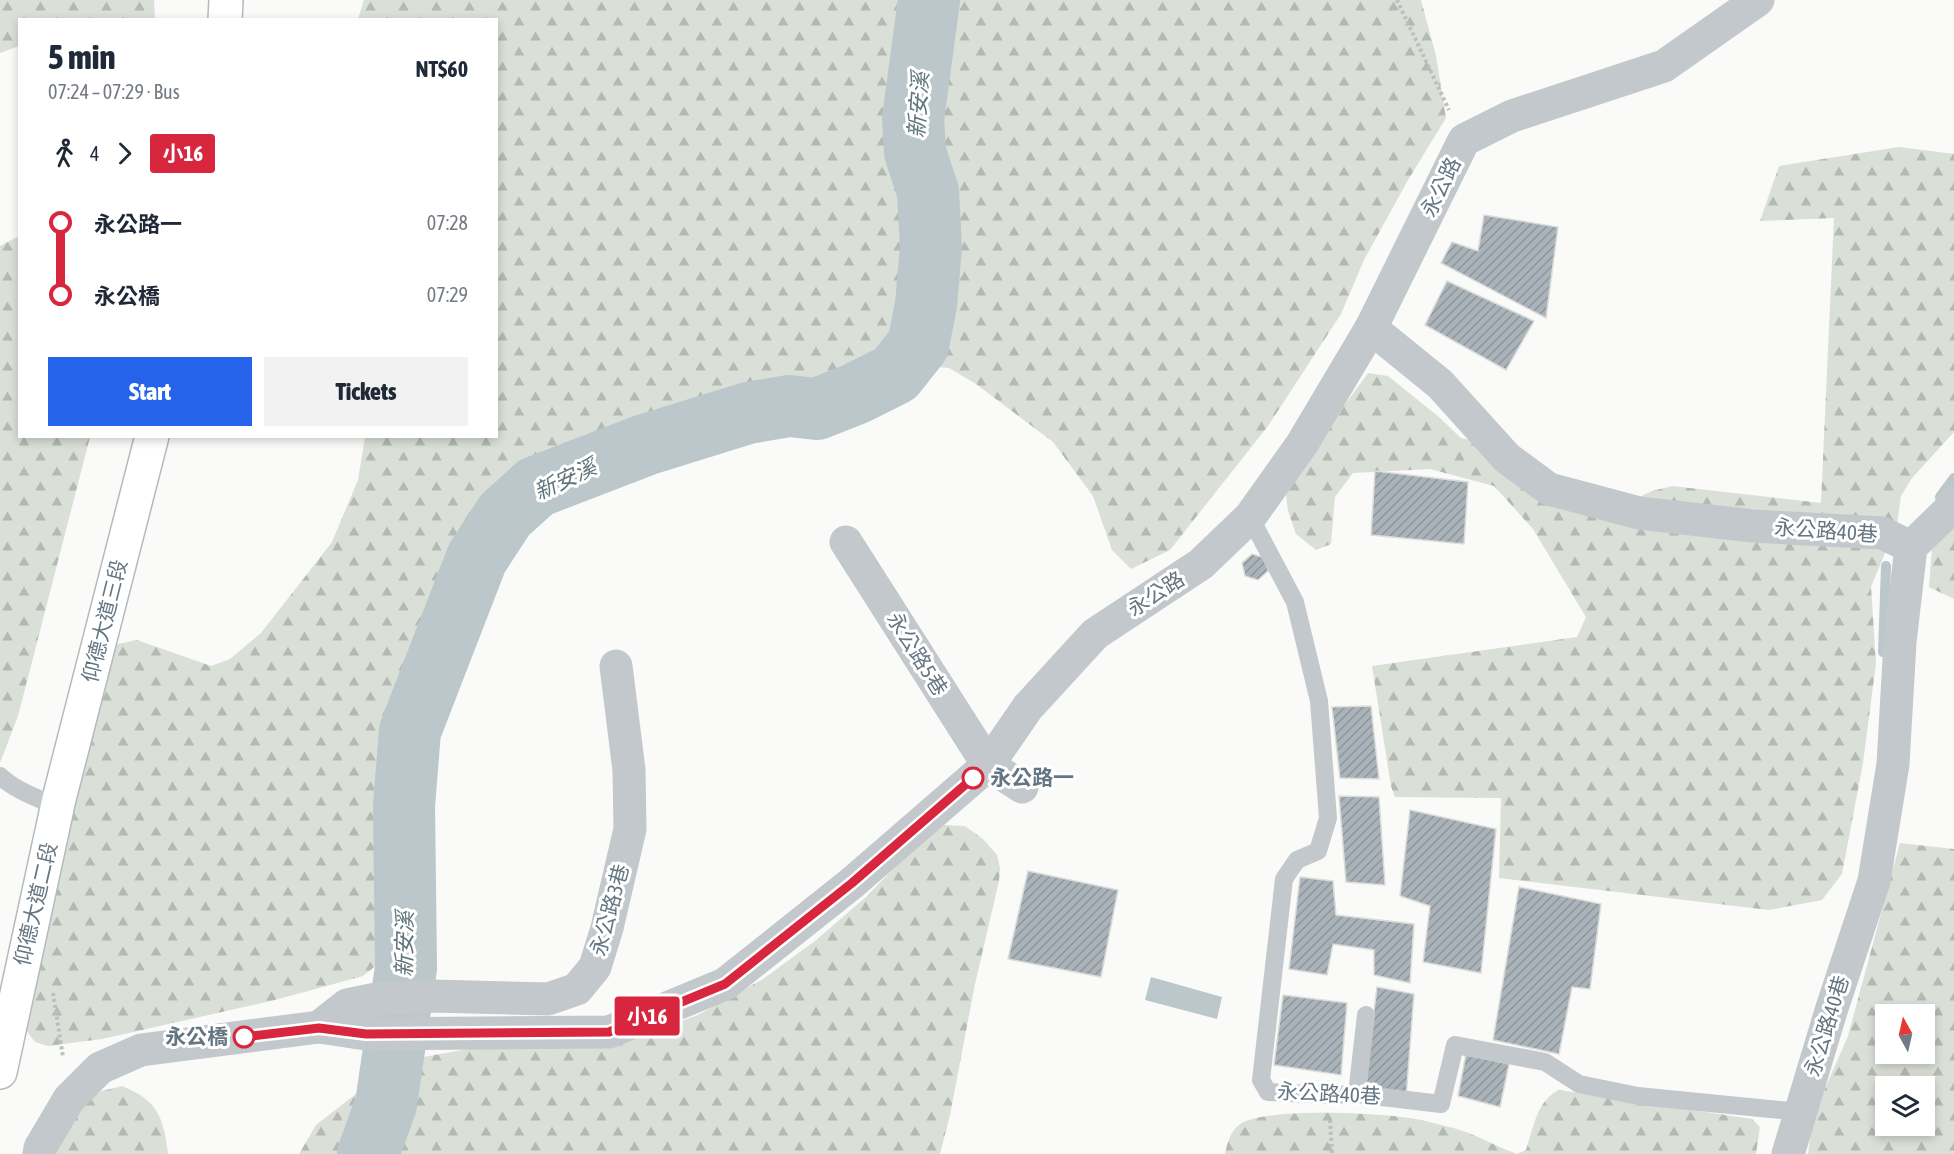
<!DOCTYPE html>
<html lang="en">
<head>
<meta charset="utf-8">
<style>
  body { margin:0; font-family:"Asap Condensed","Noto Sans TC",sans-serif; background:#f2f2f3; color:#1f2937; height:100vh; display:flex; flex-direction:column; font-size:22px; white-space:nowrap }
  * { box-sizing:border-box; margin:0 }
  p { font-size:20px; color:#747a83 }
  .icon { flex:none; width:33px; height:33px; fill:none; stroke:currentColor; stroke-width:2; stroke-linecap:round; stroke-linejoin:round }
  .map { position:relative; flex:1; overflow:hidden }
  .drawer { position:absolute; left:18px; top:18px; width:480px; height:420px; display:flex; flex-direction:column; background:#fff; border-radius:0px; box-shadow:0 3px 9px #0003 }
  .drawer>* { flex:none }
  .badge { padding:0 12px; border-radius:4px; font-size:21px; line-height:39px }
  .needle { width:39px; rotate:352deg }
  .controls { position:absolute; left:1875px; top:1004px; display:grid; gap:12px }
  .controls a { display:grid; place-items:center; width:60px; height:60px; border-radius:0px; background:#fff; box-shadow:0 3px 9px #0003; font-size:30px }
  .map>.badge { position:absolute; translate:-50% -50%; box-shadow:0 0 0 3px #fff }
  .legs { display:flex; align-items:center; gap:9px; height:66px; padding:0 30px; font-size:20px }
  .legs p { margin-inline-start:auto }
  .summary { display:flex; align-items:center; justify-content:space-between; height:102px; padding:0 30px }
  h1 { font-size:33px; font-weight:800; line-height:45px }
  .cta { display:flex; gap:12px; margin-top:auto; padding:12px 30px }
  .cta a { flex:1; height:69px; border-radius:0px; background:#2563eb; color:#fff; font-size:24px; font-weight:800; line-height:69px; text-align:center }
  .cta a+a { background:#f2f2f3; color:#1f2937 }
  ul { padding:0 30px; list-style:none }
  li { display:flex; align-items:center; gap:21px; height:72px; font-size:22px }
  li i { display:grid; place-items:center; width:9px; height:100%; margin:0 8px; background:currentColor }
  li i::after { content:''; width:15px; height:15px; margin:-8px; border:4px solid; border-radius:50%; background:#fff }
  li p { margin-inline-start:auto }
  li:first-child i { background:linear-gradient(#0000 50%,currentColor 0) }
  li:last-child i { background:linear-gradient(currentColor 50%,#0000 0) }
  .map>svg:first-child { display:block }
</style>
</head>
<body>
<div class="map">
<svg width="1954" height="1154" viewBox="0 0 1954 1154">
  <defs>
    <pattern id="forest-firs" width="22" height="20" patternUnits="userSpaceOnUse" patternTransform="scale(1.5)"><rect width="22" height="20" fill="#dadfd7"/><path d="M5 1l3.5 6h-7zM16 11l3.5 6h-7z" fill="#b4b9b4"/></pattern>
    <pattern id="building-hatch" width="6" height="6" patternUnits="userSpaceOnUse" patternTransform="scale(1.5)"><rect width="6" height="6" fill="#aab3b9"/><path d="M-1 1l2-2M0 6l6-6M5 7l2-2" fill="none" stroke="#8e969c"/></pattern>
  </defs>
  <rect width="100%" height="100%" fill="#fafaf8"/>
  <!-- forest -->
  <g fill="url(#forest-firs)" fill-rule="evenodd">
    <path d="M0 0H154L155 19 20 20 19 46 0 53Z"/>
    <path d="M364 0H1421L1436 56 1446 118 1408 180 1364 260 1341 314 1268 426 1170 550 1131 569 1112 550 1093 496 1053 442 976 384 949 368 870 362 819 386 744 397 636 433 542 471 491 501 455 571 408 690 387 760 393 839 389 943 383 960 363 976 271 1001 102 1039 48 1046 35 1042 22 1025 106 654 118 644 137 640 211 666 230 659 261 633 332 542 358 480 365 437 496 436V20L358 19Z"/>
    <path d="M1899 147 1954 154V432L1912 478 1901 496 1897 524 1871 587 1876 663 1863 763 1842 874 1822 900 1769 910 1499 878 1501 798 1395 797 1391 786 1372 666 1577 637 1586 617 1533 529 1494 486 1430 469 1353 473 1335 497 1331 544 1316 550 1296 534 1288 511 1285 486 1368 373 1388 376 1439 417 1461 438 1471 440 1605 514 1652 491 1672 486 1821 503 1834 218 1760 221 1779 166Z"/>
    <path d="M19 236 20 436 90 437 18 716 0 763V246Z"/>
    <path d="M1954 518V599L1929 587 1932 548Z"/>
    <path d="M944 825 965 826 983 839 997 855 1000 868 999 881 975 984 950 1115 940 1154H299L316 1125 361 1090 407 1060 479 1047 614 1045 698 1015 763 979 815 941 866 897 927 834Z"/>
    <path d="M1900 843 1954 849V1154H1808L1813 1116 1848 1036ZM1886 1014H1924V1053H1886ZM1886 1086H1924V1125H1886Z"/>
    <path d="M122 1086C158 1101 163 1116 168 1154H47L87 1100 102 1091Z"/>
    <path d="M1559 1090 1752 1119 1760 1127 1756 1154H1225C1227 1144 1230 1132 1239 1125 1263 1106 1390 1113 1421 1120 1436 1124 1452 1127 1466 1132 1484 1139 1500 1148 1517 1154L1526 1150C1533 1129 1537 1100 1559 1090Z"/>
  </g>
  <!-- water -->
  <path fill="#bbc7cb" d="M1151 977 1222 997 1217 1019 1145 1000Z"/>
  <g fill="none" stroke-linecap="round" stroke-linejoin="round">
    <!-- stream -->
    <g stroke="#bbc7cb" stroke-width="10">
      <path d="M1940 497 1954 478"/>
      <path d="M1883 652 1886 566"/>
    </g>
    <!-- river -->
    <path stroke="#bbc7cb" stroke-width="62" d="M368 1154 386 1104 406 968 404 806 410 731 477 558 505 515 536 487 645 445 748 413 789 406 817 409 855 394 895 374 918 345 926 305 931 247 928 192 915 152 913 119 929 0"/>
  </g>
  <!-- building -->
  <g fill="url(#building-hatch)" stroke="#dcdcda" stroke-width="1.5">
    <path d="M1484 215 1558 227 1546 318 1441 263 1452 242 1478 251Z"/>
    <path d="M1447 281 1534 321 1506 370 1425 325Z"/>
    <path d="M1375 471 1468 482 1464 544 1371 535Z"/>
    <path d="M1252 554 1265 558 1268 571 1258 580 1245 576 1242 563Z"/>
    <path d="M1371 706 1379 779 1340 778 1332 707Z"/>
    <path d="M1339 796 1379 797 1385 885 1346 882Z"/>
    <path d="M1410 810 1496 829 1481 973 1423 962 1430 906 1400 896Z"/>
    <path d="M1028 871 1118 890 1101 977 1008 959Z"/>
    <path d="M1300 877 1333 881 1336 915 1414 924 1410 983 1374 975V950L1333 944 1327 975 1289 969Z"/>
    <path d="M1519 887 1601 904 1590 989 1572 987 1559 1054 1493 1040Z"/>
    <path d="M1377 987 1414 994 1406 1098 1364 1091Z"/>
    <path d="M1283 995 1347 1003 1341 1075 1274 1065Z"/>
    <path d="M1466 1054 1509 1064 1500 1107 1458 1096Z"/>
  </g>
  <g fill="none" stroke-linecap="round" stroke-linejoin="round">
    <!-- primary casing -->
    <g stroke="#b5babe" stroke-width="36">
      <g id="primary">
        <path d="M225 20 226 0"/>
        <path d="M0 1072 59 799 152 436"/>
      </g>
    </g>
    <!-- path -->
    <g stroke="#bbbfc2" stroke-width="4" stroke-dasharray="3 3" stroke-linecap="butt">
      <path d="M1397 0 1449 110"/>
      <path d="M53 993 63 1057"/>
      <path d="M1330 1120 1332 1154"/>
    </g>
    <!-- lane -->
    <g stroke="#c3c8cc" stroke-width="18">
      <path d="M1250 517 1295 602 1319 701 1328 818 1318 851 1297 860 1284 879 1261 1080 1268 1092 1328 1095 1357 1094 1441 1104 1455 1045 1545 1062 1579 1084 1638 1096 1800 1112"/>
      <path d="M0 776C16 791 38 798 58 807"/>
      <path d="M1357 1094 1366 1015"/>
    </g>
    <!-- street -->
    <g stroke="#c3c8cc" stroke-width="33">
      <path d="M1371 328 1440 384 1507 458 1549 489 1639 513 1753 526 1882 533 1911 547 1900 642 1893 764 1874 881 1831 1011 1788 1154"/>
      <path d="M846 542 988 765 1022 787"/>
      <path d="M1911 547 1947 512 1954 502"/>
      <path d="M319 1027 347 1005 376 999 431 996 548 999 577 989 595 967 607 928 630 829 629 770 616 666"/>
      <path d="M39 1154 40 1148 69 1099 100 1068 141 1050 319 1027 366 1034 609 1032 725 984 852 883 988 765 1028 707 1095 634 1201 564 1250 517 1302 444 1371 328 1464 140 1512 116 1664 66 1758 0"/>
    </g>
    <!-- primary -->
    <use href="#primary" stroke="#fff" stroke-width="33"/>
  </g>
  <g fill="none" stroke-linecap="round" stroke-linejoin="round">
    <!-- line-1 casing -->
    <g stroke="#fff" stroke-width="14">
      <path id="line-1" d="M244 1037 319 1028 366 1034 609 1032 725 984 852 883 973 778"/>
    </g>
    <!-- line-1 -->
    <use href="#line-1" stroke="#d7263d" stroke-width="9"/>
  </g>
  <!-- markers -->
  <g fill="#fff" stroke="#d7263d" stroke-width="3">
    <circle cx="973" cy="778" r="10"/>
    <circle cx="244" cy="1037" r="10"/>
  </g>
  <g text-anchor="middle" stroke-width="6" stroke-linejoin="round" paint-order="stroke">
    <!-- street labels -->
    <g font-size="21" fill="#657683" stroke="#fff">
      <text transform="translate(1441 187) rotate(-64)" y="7">永公路</text>
      <text transform="translate(1826 531) rotate(4)" y="7">永公路40巷</text>
      <text transform="translate(1156 594) rotate(-33)" y="7">永公路</text>
      <text transform="translate(105 621) rotate(-76)" y="7">仰德大道三段</text>
      <text transform="translate(917 654) rotate(58)" y="7">永公路5巷</text>
      <text transform="translate(36 904) rotate(-77)" y="7">仰德大道二段</text>
      <text transform="translate(610 910) rotate(-75)" y="7">永公路3巷</text>
      <text transform="translate(1827 1026) rotate(-73)" y="7">永公路40巷</text>
      <text transform="translate(1329 1094) rotate(3)" y="7">永公路40巷</text>
    </g>
    <!-- stop labels -->
    <g font-size="21" font-weight="bold" fill="#657683" stroke="#fff" text-anchor="start">
      <text x="990" y="785">永公路一</text>
      <text x="228" y="1044" text-anchor="end">永公橋</text>
    </g>
    <!-- water labels -->
    <g font-size="22" font-style="italic" fill="#60757c" stroke="#fff">
      <text transform="translate(918 105) rotate(-86)" y="8">新安溪</text>
      <text transform="translate(565 479) rotate(-25)" y="8">新安溪</text>
      <text transform="translate(404 944) rotate(-89)" y="8">新安溪</text>
    </g>
  </g>
</svg>
<div class="controls">
<a><svg class="needle" viewBox="-14 -14 28 28"><path d="M0-13l5 13h-10z" fill="#e53935"/><path d="M0 13l5-13h-10z" fill="#747a83"/></svg></a>
<a><svg class="icon" aria-label="layers" viewBox="0 0 24 24"><path d="M12 4l9 5-9 5-9-5zM3 14l9 5 9-5"/></svg></a>
</div>
<b class="badge" style="left:647px;top:1016px;background:#d7263d;color:#fff">小16</b>
<section class="drawer">
<div class="summary"><div><h1>5 min</h1><p>07:24 – 07:29 · Bus</p></div><b>NT$60</b></div>
<div class="legs"><svg class="icon" aria-label="walk" viewBox="0 0 24 24"><circle cx="13" cy="4" r="2"/><path d="M13 8l-2 6 4 7M11 14l-3 7M7 12l3-4h3l4 4"/></svg>4<svg class="icon" aria-label="forward" viewBox="0 0 24 24"><path d="M9 5l7 7-7 7"/></svg><b class="badge" style="background:#d7263d;color:#fff">小16</b></div>
<ul>
<li><i style="color:#d7263d"></i><b>永公路一</b><p>07:28</p></li>
<li><i style="color:#d7263d"></i><b>永公橋</b><p>07:29</p></li>
</ul>
<div class="cta"><a>Start</a><a>Tickets</a></div>
</section>
</div>
</body>
</html>
